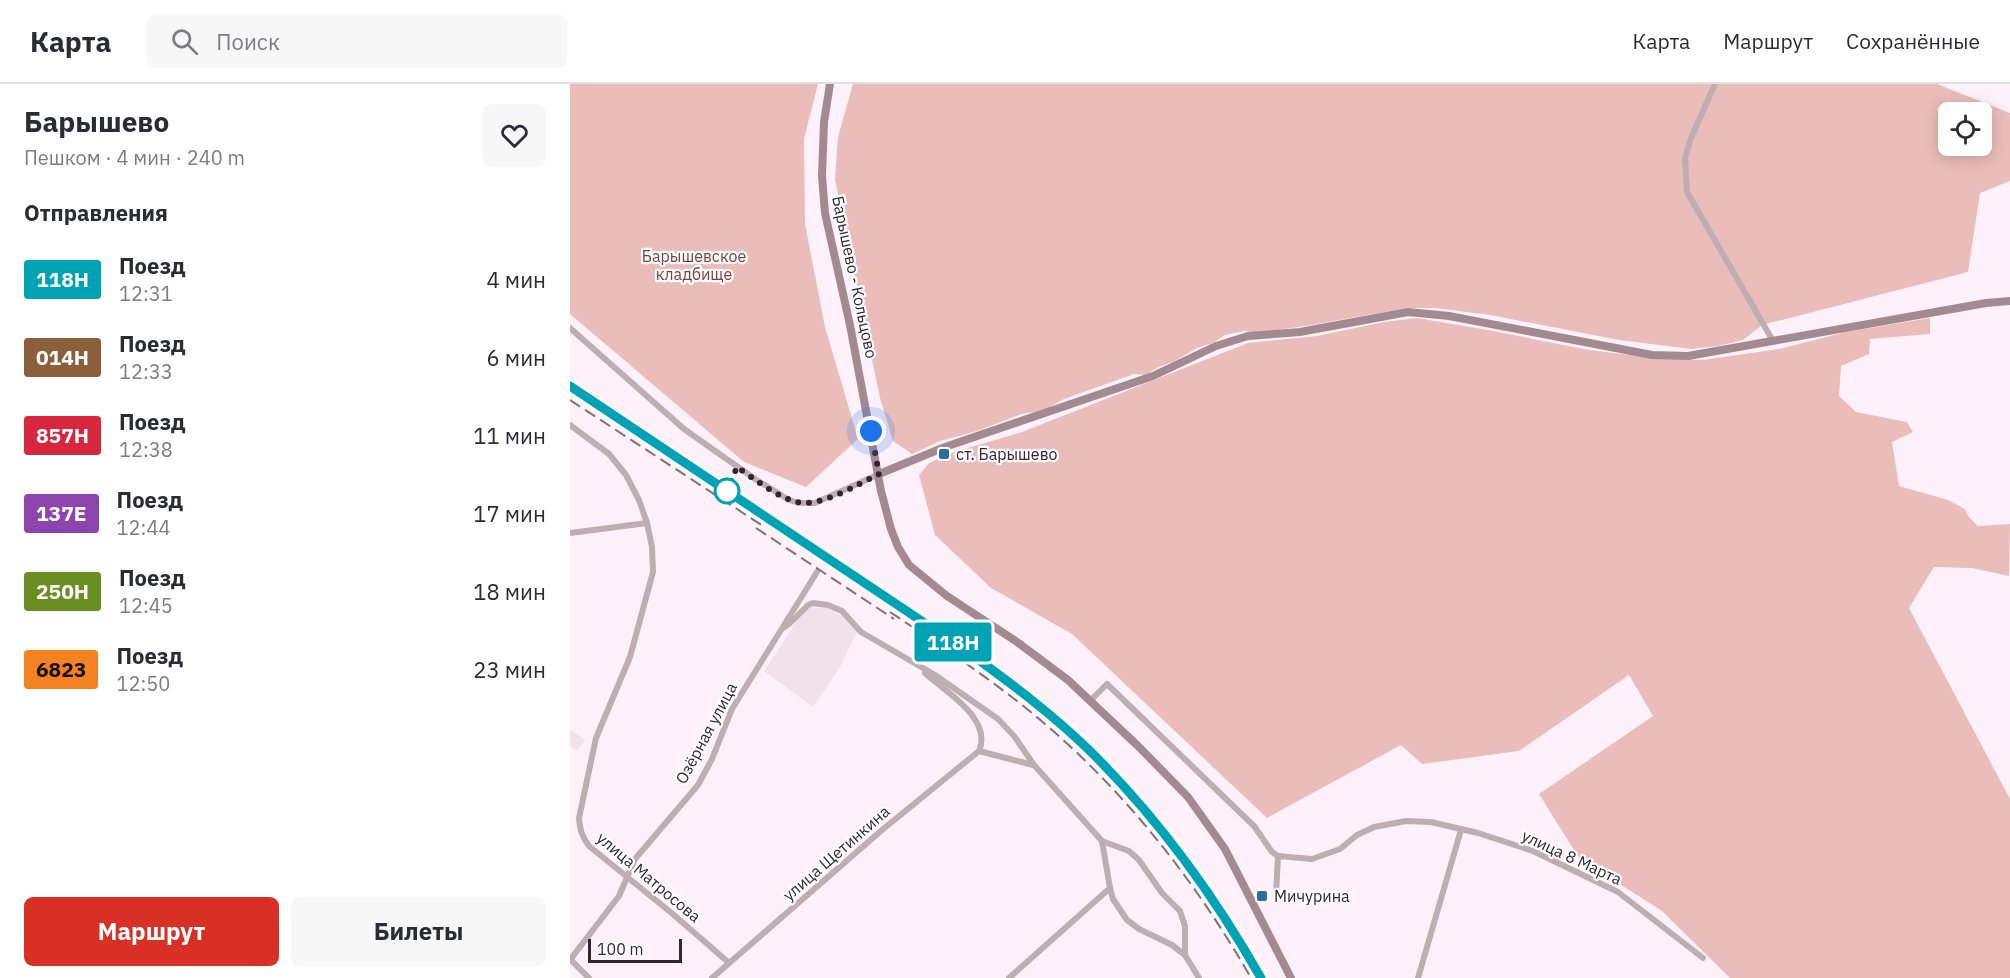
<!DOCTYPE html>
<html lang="ru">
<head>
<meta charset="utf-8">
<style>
  body { margin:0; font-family:"IBM Plex Sans",sans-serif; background:#f7f7f7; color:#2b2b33; height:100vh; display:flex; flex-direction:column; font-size:22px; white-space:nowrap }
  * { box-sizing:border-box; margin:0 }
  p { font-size:20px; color:#7c7c81 }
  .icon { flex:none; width:33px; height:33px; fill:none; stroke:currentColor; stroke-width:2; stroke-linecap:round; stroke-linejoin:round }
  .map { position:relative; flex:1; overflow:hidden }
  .sheet { display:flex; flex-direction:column; background:#fff; width:570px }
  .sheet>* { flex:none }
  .badge { padding:0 12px; border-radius:4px; font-size:21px; line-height:39px }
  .tools { position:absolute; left:1368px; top:18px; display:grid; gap:12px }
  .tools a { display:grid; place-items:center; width:54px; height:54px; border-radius:9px; background:#fff; box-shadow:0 3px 15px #0003; font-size:30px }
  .scale { position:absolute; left:18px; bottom:15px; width:94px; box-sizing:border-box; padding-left:6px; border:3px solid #32262d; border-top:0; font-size:16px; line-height:21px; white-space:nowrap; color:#32262d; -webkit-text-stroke:4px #fff; paint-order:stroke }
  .you { position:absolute; width:30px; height:30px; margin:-15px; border:4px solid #fff; border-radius:50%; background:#1a73e8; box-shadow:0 0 0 9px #1a73e833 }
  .map>.badge { position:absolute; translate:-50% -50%; box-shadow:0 0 0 3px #fff }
  h2 { padding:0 24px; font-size:22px; line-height:54px }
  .round { display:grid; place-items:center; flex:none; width:63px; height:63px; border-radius:9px; background:#f7f7f7 }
  .headline { display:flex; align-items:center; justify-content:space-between; height:102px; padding:0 24px }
  h1 { font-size:28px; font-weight:700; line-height:45px }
  .primary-button { display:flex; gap:12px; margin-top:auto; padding:12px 24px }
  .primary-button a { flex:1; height:69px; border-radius:9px; background:#d93025; color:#fff; font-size:24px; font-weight:700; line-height:69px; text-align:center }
  .primary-button a+a { background:#f7f7f7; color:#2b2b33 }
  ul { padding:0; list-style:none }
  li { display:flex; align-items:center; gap:18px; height:78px; padding:0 24px }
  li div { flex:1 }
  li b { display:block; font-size:22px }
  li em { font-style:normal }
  li .badge { min-width:66px; font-weight:700; text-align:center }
  header { display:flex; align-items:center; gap:36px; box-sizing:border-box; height:84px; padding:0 30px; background:#fff; border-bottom:2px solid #e1e1e2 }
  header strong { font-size:28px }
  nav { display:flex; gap:33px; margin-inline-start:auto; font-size:21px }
  .search { width:420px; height:54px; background:#f7f7f7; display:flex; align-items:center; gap:15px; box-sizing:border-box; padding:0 21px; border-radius:9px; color:#7c7c81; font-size:22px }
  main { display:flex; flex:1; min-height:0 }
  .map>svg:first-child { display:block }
</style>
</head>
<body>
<header>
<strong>Карта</strong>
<div class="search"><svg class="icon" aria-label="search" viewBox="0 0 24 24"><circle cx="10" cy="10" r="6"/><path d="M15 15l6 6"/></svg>Поиск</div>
<nav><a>Карта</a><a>Маршрут</a><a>Сохранённые</a></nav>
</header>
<main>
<section class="sheet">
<div class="headline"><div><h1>Барышево</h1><p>Пешком · 4 мин · 240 m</p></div><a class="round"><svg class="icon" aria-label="heart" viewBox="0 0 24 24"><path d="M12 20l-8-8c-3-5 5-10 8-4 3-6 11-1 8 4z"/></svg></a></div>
<h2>Отправления</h2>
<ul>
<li><span class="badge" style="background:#00a3b4;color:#fff">118Н</span><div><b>Поезд</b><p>12:31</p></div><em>4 мин</em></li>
<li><span class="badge" style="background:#8b5e3c;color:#fff">014Н</span><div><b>Поезд</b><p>12:33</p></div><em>6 мин</em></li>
<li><span class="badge" style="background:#d7263d;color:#fff">857Н</span><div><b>Поезд</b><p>12:38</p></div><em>11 мин</em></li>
<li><span class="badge" style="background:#8e44ad;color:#fff">137Е</span><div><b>Поезд</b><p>12:44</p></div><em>17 мин</em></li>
<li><span class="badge" style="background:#6b8e23;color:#fff">250Н</span><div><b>Поезд</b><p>12:45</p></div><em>18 мин</em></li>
<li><span class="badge" style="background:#f58220;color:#111">6823</span><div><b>Поезд</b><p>12:50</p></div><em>23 мин</em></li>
</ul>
<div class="primary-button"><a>Маршрут</a><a>Билеты</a></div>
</section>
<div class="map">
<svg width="1440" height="894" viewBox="0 0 1440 894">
  <rect width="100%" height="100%" fill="#fff1f9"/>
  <!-- built -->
  <g fill="#f2e1eb">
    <path d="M236 523 257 524 274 533 287 548 269 585 243 623 194 587Z"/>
    <path d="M0 646 15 656 7 667 0 662Z"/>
  </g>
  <!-- green -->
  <g fill="#eabdba" fill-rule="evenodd">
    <path d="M0 0H248L234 55 235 140 255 243 288 355 236 403 174 378 0 230Z"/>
    <path d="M283 0H1367L1440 29V97L1410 109 1398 188 1192 241 1173 256 1148 262 1121 265 1049 256 920 231 866 224H837L742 241 687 249 674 247 655 251 643 259 627 264 603 278 588 283 576 291 564 290 494 315 473 327 451 330 407 347 370 357 342 370 323 357 310 314 265 95 268 53ZM1378 28H1412V62H1378Z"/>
    <path d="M847 234 918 246 1019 266 1078 273 1133 276 1209 265 1276 248 1360 234V250L1300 255 1299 270 1271 282 1269 312 1286 328 1337 338 1343 348 1322 358 1329 402 1378 416 1395 425 1399 433 1408 442 1440 440 1439 492 1402 484 1364 483 1339 524 1440 715V894H1160L1092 827 1009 774 969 710 1083 632 1059 591 949 667 852 680 831 661 697 734 502 550 421 504 365 451 349 391 359 379 381 369 452 348 678 259 747 252 814 238Z"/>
  </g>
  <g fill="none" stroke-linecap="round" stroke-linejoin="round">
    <!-- street -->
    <g stroke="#beadb1" stroke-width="6">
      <path d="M1145 0 1121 54 1115 74 1117 108 1203 257"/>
      <path d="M0 244 114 345 185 395 219 416 229 419H245L309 390"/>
      <path d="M0 341 39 370 56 391 69 416 77 439 82 463 83 488 60 573 26 654 9 734C10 746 12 753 19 762L104 831 158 878"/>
      <path d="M0 449 77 439"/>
      <path d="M213 544 220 539 238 521 243 519 258 521 272 527 291 548 365 591 428 635 444 652 464 681 532 757 540 804 543 815 557 836 569 845 602 861 615 871 629 894"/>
      <path d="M520 617 537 600 684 742 702 768 708 772"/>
      <path d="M409 667 463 681"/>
      <path d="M532 757 559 767 569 776 592 809 610 827 615 842V871"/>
      <path d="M706 810 708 772 742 775 770 765 787 751 804 743 836 737 861 738 908 749 963 767 1048 808 1133 874"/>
      <path d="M0 875 19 894"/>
      <path d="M0 876 49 812 65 775 128 701 142 675 162 625 247 488"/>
      <path d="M142 894 312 746 409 667C423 634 374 607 355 589"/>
      <path d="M439 894 540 804"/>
      <path d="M848 894 891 746"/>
    </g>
    <!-- secondary -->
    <g stroke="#a38a90" stroke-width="8">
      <path d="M260 0 254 38 252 92 255 129 280 241 311 407 321 445 328 463 339 481 377 512 447 558 498 596 568 662 618 713 655 765 721 894"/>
      <path d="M309 390 375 363 583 292 646 262 678 252 730 248 838 228 879 232 1082 271 1118 272 1416 219 1440 217"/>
    </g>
    <!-- rail -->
    <g stroke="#7f737a" stroke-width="2" stroke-dasharray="12 6" stroke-linecap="butt">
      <path d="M0 302 395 566C438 597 481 629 519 666 588 733 644 811 691 894"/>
      <path d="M0 316 196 444"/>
      <path d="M186 444 324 535"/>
      <path d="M320 528C371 562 421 595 468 634 555 707 625 796 681 894"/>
    </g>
  </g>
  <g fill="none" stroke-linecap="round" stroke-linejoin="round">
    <!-- line casing -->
    <g stroke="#fff" stroke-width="14">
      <path id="line" d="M0 302 395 566C438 597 481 629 519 666 587 733 644 811 691 894"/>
    </g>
    <!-- line -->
    <use href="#line" stroke="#00a3b4" stroke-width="9"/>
    <!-- walk -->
    <path stroke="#32262d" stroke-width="6" stroke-dasharray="0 10.8" d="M157 407 167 383C185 395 206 413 227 418 249 424 289 400 309 390L301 347"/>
  </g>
  <!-- markers -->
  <g fill="#2a6ea3" stroke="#fff" stroke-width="2">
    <rect x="368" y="364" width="12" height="12" rx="3"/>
    <rect x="686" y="806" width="12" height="12" rx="3"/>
  </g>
  <circle fill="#fff" stroke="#00a3b4" stroke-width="3" cx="157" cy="407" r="12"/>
  <g text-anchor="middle" stroke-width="4.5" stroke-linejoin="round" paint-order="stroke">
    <!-- park labels -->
    <g font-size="16" fill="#7b3e3d" stroke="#fff">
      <text x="124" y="178">Барышевское<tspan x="124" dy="18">кладбище</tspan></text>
    </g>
    <!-- street labels -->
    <g font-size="16" fill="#32262d" stroke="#fff">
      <text transform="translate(285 193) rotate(78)" y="6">Барышево - Кольцово</text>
      <text transform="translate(136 649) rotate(-62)" y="6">Озёрная улица</text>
      <text transform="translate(266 769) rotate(-41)" y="6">улица Щетинкина</text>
      <text transform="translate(1002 773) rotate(25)" y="6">улица 8 Марта</text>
      <text transform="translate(79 793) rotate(40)" y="6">улица Матросова</text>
    </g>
    <!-- poi labels -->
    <g font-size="16" fill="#32262d" stroke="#fff" text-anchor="start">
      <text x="386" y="376">ст. Барышево</text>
      <text x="704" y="818">Мичурина</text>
    </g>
  </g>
</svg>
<div class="tools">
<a><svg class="icon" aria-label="locate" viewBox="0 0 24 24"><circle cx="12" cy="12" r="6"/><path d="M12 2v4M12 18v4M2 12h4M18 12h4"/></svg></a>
</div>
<div class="scale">100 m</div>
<div class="you" style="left:301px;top:347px"></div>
<b class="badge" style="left:383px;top:558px;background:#00a3b4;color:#fff">118Н</b>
</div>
</main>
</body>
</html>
